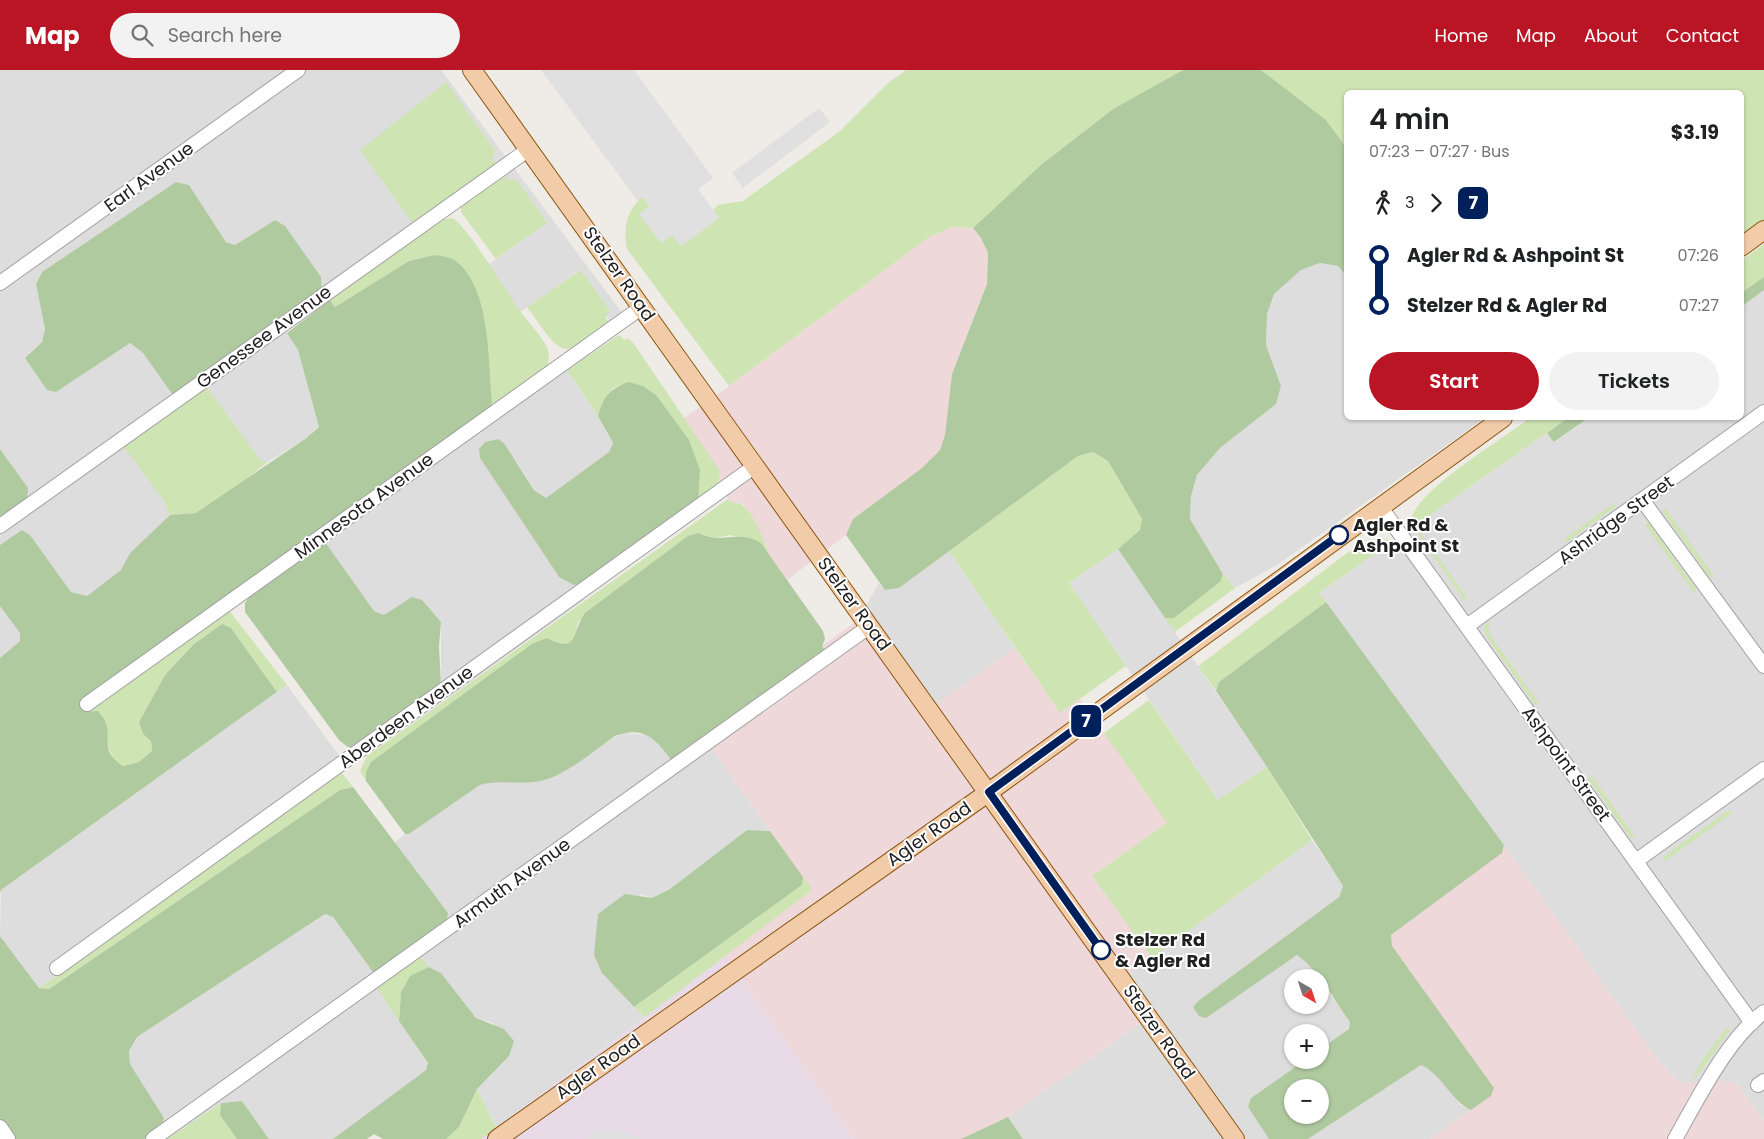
<!DOCTYPE html>
<html lang="en">
<head>
<meta charset="utf-8">
<style>
  body { margin:0; font-family:Poppins,sans-serif; background:#f2f2f2; color:#202124; height:100vh; display:flex; flex-direction:column; font-size:19px; white-space:nowrap }
  * { box-sizing:border-box; margin:0 }
  p { font-size:16px; color:#757577 }
  .icon { flex:none; width:28px; height:28px; fill:none; stroke:currentColor; stroke-width:2; stroke-linecap:round; stroke-linejoin:round }
  .map { position:relative; flex:1; overflow:hidden }
  .side { position:absolute; left:1344px; top:20px; width:400px; height:330px; display:flex; flex-direction:column; background:#fff; border-radius:8px; box-shadow:0 1px 4px #0004 }
  .side>* { flex:none }
  .badge { padding:0 10px; border-radius:8px; font-size:18px; line-height:32px }
  .needle { width:32px; rotate:141deg }
  .controls { position:absolute; left:1284px; top:899px; display:grid; gap:10px }
  .controls a { display:grid; place-items:center; width:45px; height:45px; border-radius:50%; background:#fff; box-shadow:0 1px 4px #0004; font-size:25px }
  .map>.badge { position:absolute; translate:-50% -50%; box-shadow:0 0 0 2px #fff }
  .legs { display:flex; align-items:center; gap:8px; height:55px; padding:0 25px; font-size:16px }
  .legs p { margin-inline-start:auto }
  .head { display:flex; align-items:center; justify-content:space-between; height:85px; padding:0 25px }
  h1 { font-size:28px; font-weight:600; line-height:38px }
  .primary-button { display:flex; gap:10px; margin-top:auto; padding:10px 25px }
  .primary-button a { flex:1; height:58px; border-radius:30px; background:#ba1524; color:#fff; font-size:20px; font-weight:600; line-height:58px; text-align:center }
  .primary-button a+a { background:#f2f2f2; color:#202124 }
  ul { padding:0 25px; list-style:none }
  li { display:flex; align-items:center; gap:18px; height:50px; font-size:19px }
  li i { display:grid; place-items:center; width:8px; height:100%; margin:0 6px; background:currentColor }
  li i::after { content:''; width:12px; height:12px; margin:-6px; border:4px solid; border-radius:50%; background:#fff }
  li p { margin-inline-start:auto }
  li:first-child i { background:linear-gradient(#0000 50%,currentColor 0) }
  li:last-child i { background:linear-gradient(currentColor 50%,#0000 0) }
  header { display:flex; align-items:center; gap:30px; box-sizing:border-box; height:70px; padding:0 25px; background:#ba1524; color:#fff }
  header strong { font-size:24px }
  nav { display:flex; gap:28px; margin-inline-start:auto; font-size:18px }
  .search { width:350px; height:45px; background:#f2f2f2; display:flex; align-items:center; gap:12px; box-sizing:border-box; padding:0 18px; border-radius:28px; color:#757577; font-size:19px }
  .map>svg:first-child { display:block }
</style>
</head>
<body>
<header>
<strong>Map</strong>
<div class="search"><svg class="icon" aria-label="search" viewBox="0 0 24 24"><circle cx="10" cy="10" r="6"/><path d="M15 15l6 6"/></svg>Search here</div>
<nav><a>Home</a><a>Map</a><a>About</a><a>Contact</a></nav>
</header>
<div class="map">
<svg width="1764" height="1069" viewBox="0 0 1764 1069">
  <rect width="100%" height="100%" fill="#efece7"/>
  <!-- residential -->
  <g fill="#dedddd">
    <path d="M0 0H441L623 244 611 254 580 200 520 242 488 195 547 153 504 106 492 88 421 164 330 230 322 222 275 150 235 175 226 172 189 115 176 112 42 202 36 214 45 259 42 272 29 283 56 322 129 273 143 283 179 335 164 431 170 445 130 483 121 500 87 526 71 522 30 465 22 460 0 475V449L28 419 0 379Z"/>
    <path d="M1320 193 1338 196 1346 205V348H1485L1277 495 1235 518 1223 504 1190 449 1191 426 1197 405 1220 378 1276 334 1281 316 1266 275 1267 244 1273 224 1301 200Z"/>
    <path d="M1764 220V1051L1736 1013 1712 1009 1680 1013 1659 992 1504 775 1319 523 1547 363 1555 372 1588 348H1741V237Z"/>
    <path d="M280 251 298 280 319 356 305 369 268 392H261L200 308Z"/>
    <path d="M547 297 567 300 598 346 613 374 609 382 546 428 535 420 504 373 497 369 485 372 479 379 480 388 559 507 574 515 584 530 449 627 441 616V552L384 545 374 541 318 464Z"/>
    <path d="M1118 479 1267 697 1219 731 1069 513Z"/>
    <path d="M949 481 1015 578 923 644 858 550 879 513 885 520 899 518Z"/>
    <path d="M0 536 20 563V571L0 588Z"/>
    <path d="M287 615 338 684 342 703 39 918 0 866 1 820Z"/>
    <path d="M623 663 648 665 657 670 672 691 706 670 770 761 747 760 670 819 652 828 641 824 628 932 645 947 496 1058 477 1019 509 986 493 953 476 948 441 903 429 897 414 877 395 772 405 764H409L480 715 492 711 535 712Z"/>
    <path d="M1312 770 1343 816 1339 827 1198 931 1206 947 1297 885 1308 892 1318 907 1292 908V935H1320V910L1350 952 1349 959 1320 979V962H1292V990H1305L1251 1028 1248 1037 1269 1069H1023L1008 1047 1146 949 1120 909 1152 888Z"/>
    <path d="M325 844 333 847 375 905 378 918 428 994 426 1000 333 1069H269L242 1031 221 1033 168 1068 162 1055 164 1048 130 994 129 981 137 967Z"/>
    <path d="M1421 995 1431 999 1461 1035 1471 1040 1430 1069H1308Z"/>
  </g>
  <!-- commercial -->
  <g fill="#eed8d9">
    <path d="M952 157 973 158 981 168 988 183 987 214 952 304 945 365 940 380 922 398 853 449 846 465 787 510 769 485 755 452 743 434 737 432 732 433 728 429 718 410V398L684 348 735 312 929 167Z"/>
    <path d="M858 550 923 644 1015 578 1060 643 1080 629 1168 753 1092 806 1152 888 1121 909 1147 948 1008 1047 961 1069H854L725 886 811 819 706 670 826 581 822 576Z"/>
    <path d="M1504 775 1659 992 1680 1013 1712 1009 1736 1013 1764 1051V1069H1430L1491 1026 1392 876 1391 865 1502 783Z"/>
  </g>
  <!-- industrial -->
  <path fill="#e8dae6" d="M725 886 854 1069H481L645 947Z"/>
  <!-- grass -->
  <g fill="#cfe4b3">
    <path d="M906 0H1183L1113 39 1042 94 973 158 952 157 929 167 729 316 627 179C623 160 626 139 643 127L650 136 640 144 661 173 673 164 681 176 719 148 713 140 718 135 743 131 840 61 887 14Z"/>
    <path d="M1256 0H1764V153L1741 169V22H1346V77L1326 50Z"/>
    <path d="M446 12 495 81 492 88 496 94 469 117 415 156 360 80Z"/>
    <path d="M504 106 509 110H517L547 153 496 189 461 142V136Z"/>
    <path d="M452 148C469 157 505 221 520 241 528 252 539 263 546 275 550 283 549 289 547 297L487 343 434 185 409 191 335 237 330 230 440 150Z"/>
    <path d="M1764 174V207L1741 223V191Z"/>
    <path d="M581 200 610 241 605 247 611 254C559 292 563 286 527 237Z"/>
    <path d="M619 265 624 270 628 268 634 274 718 398 720 404 718 411 721 416 688 443 643 316C615 310 606 319 598 346L567 300Z"/>
    <path d="M206 316 261 391 268 392 228 423 196 443 170 445 164 431 124 377Z"/>
    <path d="M1530 348H1568L1420 452 1419 460 1467 528 1464 530 1413 457 1410 459C1411 454 1411 448 1413 444 1427 414 1502 369 1530 348Z"/>
    <path d="M1093 382 1108 391 1142 449 1140 460 1118 479 1069 513 1126 596 1060 643 949 481 1078 386Z"/>
    <path d="M728 429 732 433C750 428 764 471 769 485L761 473 730 465 716 468 698 463 578 552C573 575 569 580 547 568L366 702V711L360 701 367 686Z"/>
    <path d="M1614 433 1615 437 1567 472 1563 470Z"/>
    <path d="M1666 439 1715 507 1710 508 1662 441Z"/>
    <path d="M1648 452 1696 519 1694 523 1645 455Z"/>
    <path d="M1386 469 1393 471 1319 523 1326 532 1219 612 1216 621 1198 596 1347 483 1373 471Z"/>
    <path d="M1223 504 1235 518 1175 562 1165 548H1174L1220 512Z"/>
    <path d="M228 539 287 615 277 622 231 558 193 575 165 605 139 652 143 664 151 671 152 681 139 692 123 696C107 685 106 670 106 652L86 642Z"/>
    <path d="M1487 551 1491 554 1488 558 1490 565 1539 633 1535 635 1486 566 1484 557Z"/>
    <path d="M1149 630 1218 730 1267 697 1312 770 1152 888 1092 806 1167 753 1104 663Z"/>
    <path d="M342 703 353 717 340 720 49 919 39 918Z"/>
    <path d="M1591 705 1635 767 1631 768 1588 709Z"/>
    <path d="M1729 740 1732 743 1665 791 1663 787Z"/>
    <path d="M803 807 812 819 808 823 645 947 634 937 802 815Z"/>
    <path d="M421 887 429 897C398 912 401 920 399 951L377 918Z"/>
    <path d="M1727 957 1730 960C1722 970 1697 1009 1690 1013L1703 989Z"/>
    <path d="M477 1019 496 1058 481 1069H446L459 1057Z"/>
    <path d="M221 1033 220 1045 237 1069H144L162 1055 169 1068Z"/>
  </g>
  <!-- forest -->
  <g fill="#b0caa0" fill-rule="evenodd">
    <path d="M1183 0H1261L1326 50 1346 77V205L1338 196 1320 193 1301 200 1274 224 1267 244 1266 275 1281 316 1276 334 1220 378 1197 405 1191 426 1190 449 1223 504 1220 512 1174 548H1165L1118 479 1140 460 1142 449 1108 391 1093 382 1078 386 899 518 885 520 846 465 853 449 922 398 940 380 945 365 952 304 987 214 988 183 981 168 973 158 1042 94 1113 39Z"/>
    <path d="M176 112 189 115 226 172 235 175 275 150 285 156 321 207 322 222 174 327 143 283 130 273 56 322 47 320 25 288 42 272 45 259 36 214 42 202Z"/>
    <path d="M434 185C441 186 450 187 456 191 491 219 488 291 492 332L487 343 83 632 86 642 98 641C100 644 104 648 105 651 113 669 98 679 123 696L139 692 152 681 151 671 143 664 139 652 165 605 193 575 222 554 231 558 277 622 1 820 0 823V588L20 571V563L0 536V475L22 460 30 465 71 522 87 526 121 500 130 483 170 445 196 443 305 369 319 357 298 280 287 263 330 230 335 237 409 191Z"/>
    <path d="M1764 207V220L1741 237V223Z"/>
    <path d="M628 312 643 316 656 325 689 370 700 400 698 431 588 513 574 515 559 507 480 388 479 379 485 372 498 369 504 373 534 420 546 428 609 382 613 373 598 346C604 326 608 320 628 312Z"/>
    <path d="M1568 348H1588L1554 372 1547 363Z"/>
    <path d="M0 379 28 418 27 430 0 449Z"/>
    <path d="M698 463C704 465 712 468 718 468 735 467 746 464 761 473L823 561 825 569 822 576 826 582 672 691C656 669 644 655 615 666 593 681 561 710 534 712 515 714 498 710 480 715L409 764H405L366 711V702L371 692 532 574 547 568C579 585 571 562 585 543L688 466Z"/>
    <path d="M325 472 374 541 384 545 412 527 422 530 441 552 439 576 441 616 357 678H349L339 670 245 542V533L251 525Z"/>
    <path d="M1326 532 1504 775 1502 783 1391 865 1392 876 1494 1018 1491 1026 1471 1040C1450 1030 1442 1004 1421 995L1308 1069H1269L1248 1037 1251 1028 1305 990H1320V979L1349 959 1350 952C1333 929 1320 901 1297 885L1206 948 1199 946 1193 937 1198 931 1339 827 1343 816 1267 697 1216 621 1219 612ZM1292 1018H1320V1045H1292Z"/>
    <path d="M353 717 448 843 446 854 375 905 333 847 325 844 137 967 129 981 130 994 164 1048 162 1055 144 1069H16L0 1048V866L39 918 49 919 340 720Z"/>
    <path d="M747 760 770 761 803 807 802 815 634 937 602 903 594 885 598 844 625 824 652 828 670 819Z"/>
    <path d="M429 897 441 903 476 948 504 959 514 971 509 986 477 1019 459 1057 446 1069H383L374 1064 367 1069H333L426 1000 428 993 399 951 401 922 410 906Z"/>
    <path d="M242 1031 269 1069H237L220 1045 221 1033Z"/>
    <path d="M1008 1047 1023 1069H961Z"/>
  </g>
  <!-- parking -->
  <g fill="#e0e0e0">
    <path d="M541 0H634L713 108 698 119 719 148 681 176 672 165 661 173 639 144 650 136 643 127 638 131Z"/>
    <path d="M819 38 830 52 743 118 732 103Z"/>
    <path d="M597 1060 624 1061 641 1069H585Z"/>
  </g>
  <g fill="none" stroke-linecap="round" stroke-linejoin="round">
    <!-- minor casing -->
    <g stroke="#a1a1a1" stroke-width="16">
      <g id="minor">
        <path d="M0 213 298 0"/>
        <path d="M1643 431 1764 596"/>
        <path d="M1380 436 1752 953"/>
        <path d="M0 456 529 79"/>
        <path d="M1467 556 1764 342"/>
        <path d="M87 634 642 237"/>
        <path d="M1636 791 1764 699"/>
        <path d="M57 898 755 396"/>
        <path d="M1758 1015 1764 1011"/>
        <path d="M0 1057 8 1069"/>
        <path d="M153 1069 870 556"/>
        <path d="M1675 1069C1698 1029 1727 969 1764 942"/>
      </g>
    </g>
    <!-- major casing -->
    <g stroke="#8b5710" stroke-width="20">
      <g id="major">
        <path d="M472 0 1235 1069"/>
        <path d="M1741 177 1764 160"/>
        <path d="M497 1069 989 722 1503 348"/>
      </g>
    </g>
    <!-- minor -->
    <use href="#minor" stroke="#fff" stroke-width="14"/>
    <!-- major -->
    <use href="#major" stroke="#f2cca9" stroke-width="18"/>
  </g>
  <g fill="none" stroke-linecap="round" stroke-linejoin="round">
    <!-- line-1 casing -->
    <g stroke="#fff" stroke-width="11">
      <path id="line-1" d="M1101 880 989 722 1339 465"/>
    </g>
    <!-- line-1 -->
    <use href="#line-1" stroke="#00205b" stroke-width="8"/>
  </g>
  <!-- markers -->
  <g fill="#fff" stroke="#00205b" stroke-width="2.5">
    <circle cx="1339" cy="465" r="9"/>
    <circle cx="1101" cy="880" r="9"/>
  </g>
  <g text-anchor="middle" stroke-width="4" stroke-linejoin="round" paint-order="stroke">
    <!-- street labels -->
    <g font-size="18" fill="#202020" stroke="#fff">
      <text transform="translate(149 107) rotate(-36)" y="6">Earl Avenue</text>
      <text transform="translate(619 204) rotate(55)" y="6">Stelzer Road</text>
      <text transform="translate(264 267) rotate(-36)" y="6">Genessee Avenue</text>
      <text transform="translate(364 436) rotate(-36)" y="6">Minnesota Avenue</text>
      <text transform="translate(1616 450) rotate(-36)" y="6">Ashridge Street</text>
      <text transform="translate(854 534) rotate(54)" y="6">Stelzer Road</text>
      <text transform="translate(406 647) rotate(-36)" y="6">Aberdeen Avenue</text>
      <text transform="translate(1566 694) rotate(54)" y="6">Ashpoint Street</text>
      <text transform="translate(929 764) rotate(-35)" y="6">Agler Road</text>
      <text transform="translate(512 813) rotate(-36)" y="6">Armuth Avenue</text>
      <text transform="translate(1159 962) rotate(55)" y="6">Stelzer Road</text>
      <text transform="translate(598 997) rotate(-35)" y="6">Agler Road</text>
    </g>
    <!-- stop labels -->
    <g font-size="18" font-weight="bold" fill="#202020" stroke="#fff" text-anchor="start">
      <text x="1353" y="461">Agler Rd &amp;<tspan x="1353" dy="21">Ashpoint St</tspan></text>
      <text x="1115" y="876">Stelzer Rd<tspan x="1115" dy="21">&amp; Agler Rd</tspan></text>
    </g>
  </g>
</svg>
<div class="controls">
<a><svg class="needle" viewBox="-14 -14 28 28"><path d="M0-13l5 13h-10z" fill="#e53935"/><path d="M0 13l5-13h-10z" fill="#757577"/></svg></a>
<a>+</a>
<a>−</a>
</div>
<b class="badge" style="left:1086px;top:651px;background:#00205b;color:#fff">7</b>
<section class="side">
<div class="head"><div><h1>4 min</h1><p>07:23 – 07:27 · Bus</p></div><b>$3.19</b></div>
<div class="legs"><svg class="icon" aria-label="walk" viewBox="0 0 24 24"><circle cx="13" cy="4" r="2"/><path d="M13 8l-2 6 4 7M11 14l-3 7M7 12l3-4h3l4 4"/></svg>3<svg class="icon" aria-label="forward" viewBox="0 0 24 24"><path d="M9 5l7 7-7 7"/></svg><b class="badge" style="background:#00205b;color:#fff">7</b></div>
<ul>
<li><i style="color:#00205b"></i><b>Agler Rd &amp; Ashpoint St</b><p>07:26</p></li>
<li><i style="color:#00205b"></i><b>Stelzer Rd &amp; Agler Rd</b><p>07:27</p></li>
</ul>
<div class="primary-button"><a>Start</a><a>Tickets</a></div>
</section>
</div>
</body>
</html>
